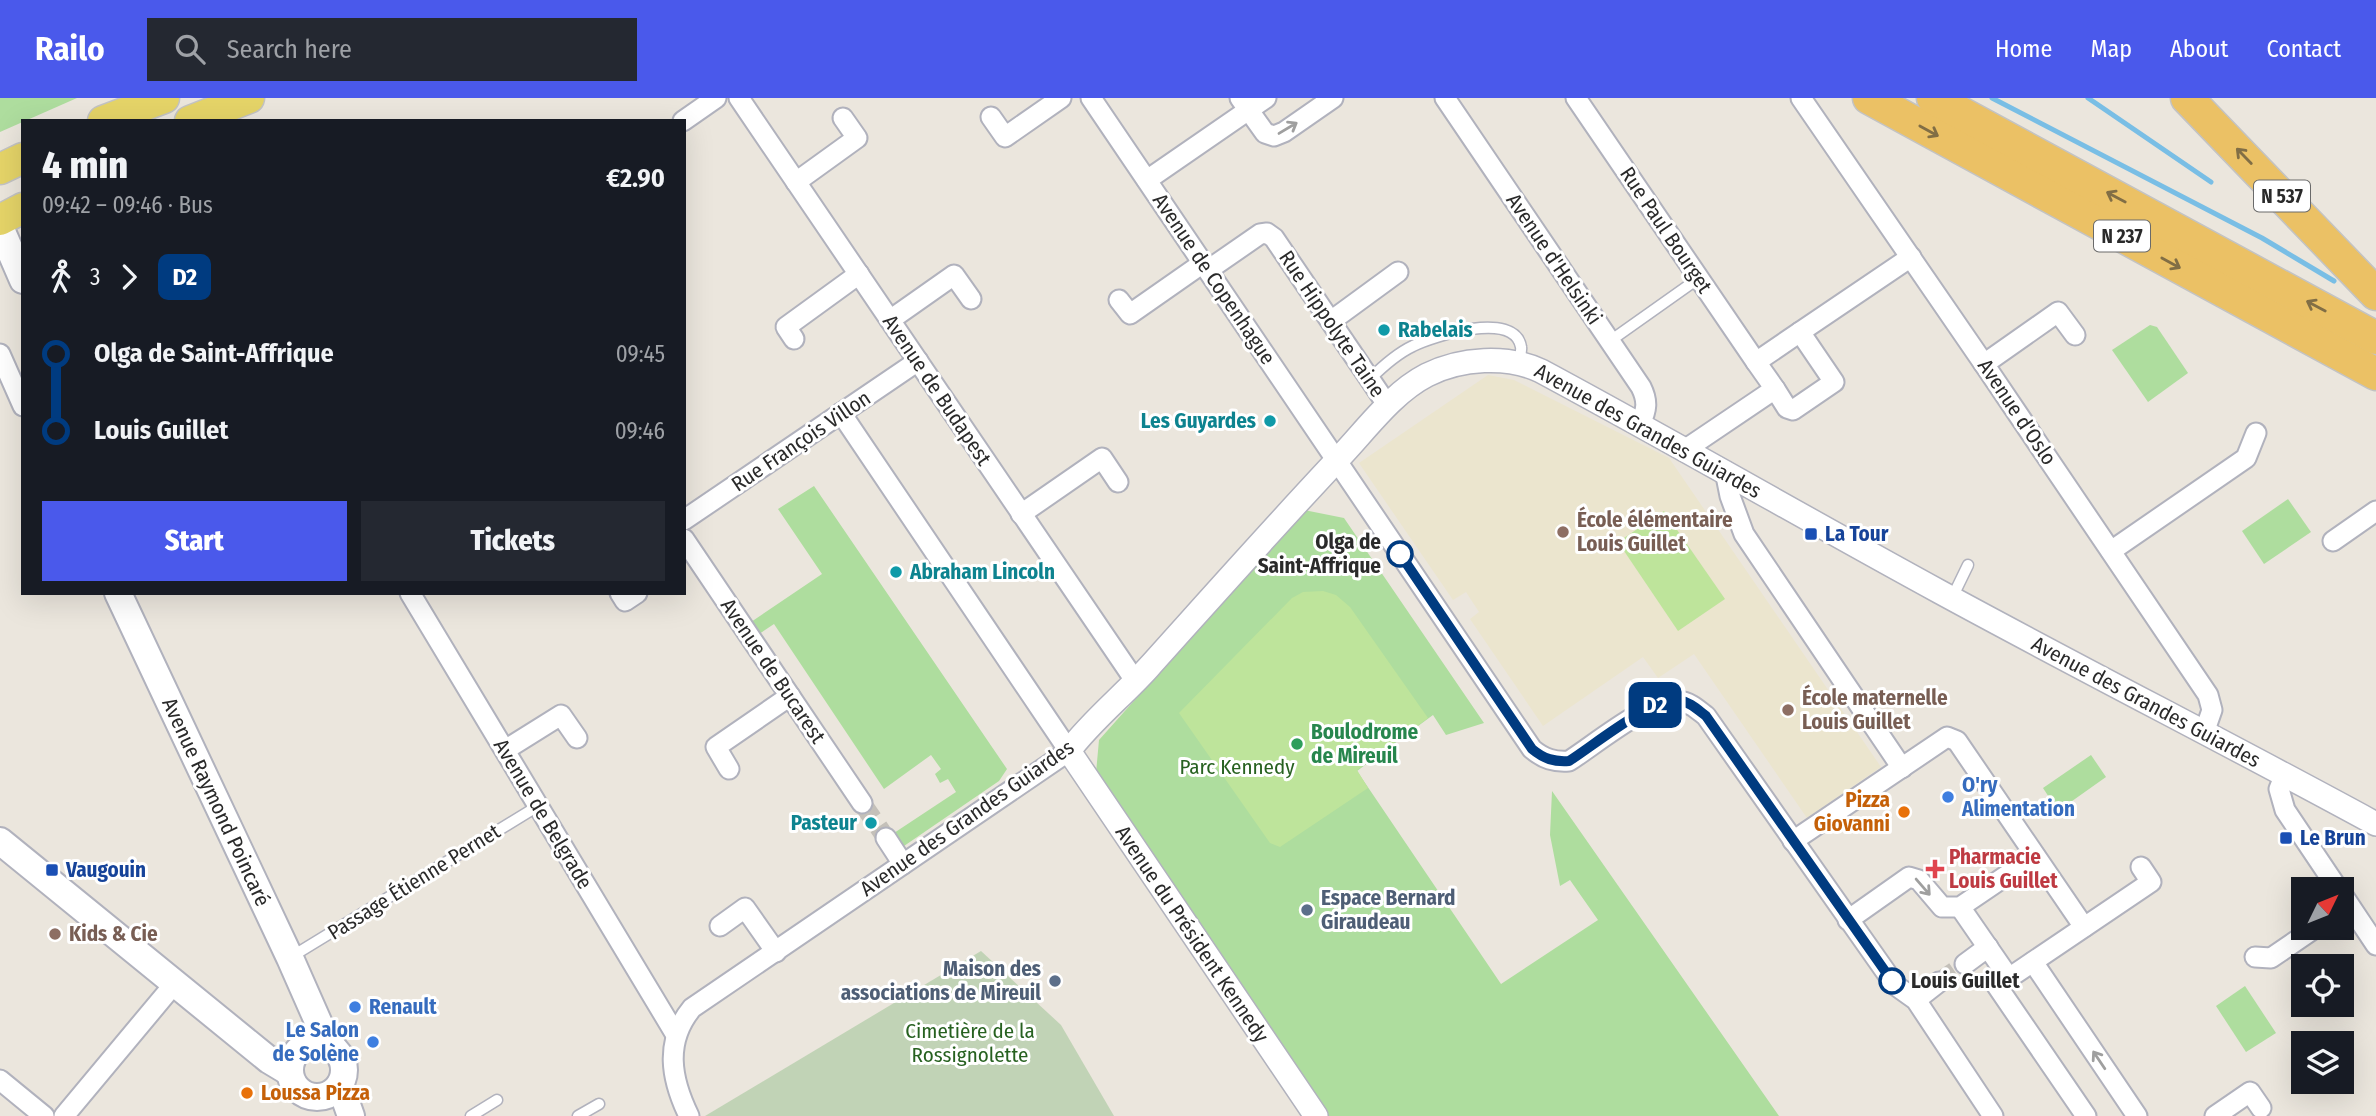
<!DOCTYPE html>
<html lang="en">
<head>
<meta charset="utf-8">
<style>
  body { margin:0; font-family:"Fira Sans Condensed",sans-serif; background:#242831; color:#f1f3f6; height:100vh; display:flex; flex-direction:column; font-size:26px; white-space:nowrap }
  * { box-sizing:border-box; margin:0 }
  p { font-size:23px; color:#9ea1a6 }
  .icon { flex:none; width:38px; height:38px; fill:none; stroke:currentColor; stroke-width:2; stroke-linecap:round; stroke-linejoin:round }
  .map { position:relative; flex:1; overflow:hidden }
  .drawer { position:absolute; left:21px; top:21px; width:665px; height:476px; display:flex; flex-direction:column; background:#171b24; border-radius:0px; box-shadow:0 7px 28px #0002 }
  .drawer>* { flex:none }
  .badge { padding:0 14px; border-radius:10px; font-size:24px; line-height:46px }
  .needle { width:46px; rotate:47deg }
  .controls { position:absolute; left:2291px; top:779px; display:grid; gap:14px }
  .controls a { display:grid; place-items:center; width:63px; height:63px; border-radius:0px; background:#171b24; box-shadow:0 7px 28px #0002; font-size:35px }
  .map>.badge { position:absolute; translate:-50% -50%; box-shadow:0 0 0 4px #fff }
  .legs { display:flex; align-items:center; gap:10px; height:77px; padding:0 21px; font-size:23px }
  .legs p { margin-inline-start:auto }
  .head { display:flex; align-items:center; justify-content:space-between; height:119px; padding:0 21px }
  h1 { font-size:38px; font-weight:800; line-height:52px }
  .cta { display:flex; gap:14px; margin-top:auto; padding:14px 21px }
  .cta a { flex:1; height:80px; border-radius:0px; background:#4a59eb; color:#fff; font-size:28px; font-weight:800; line-height:80px; text-align:center }
  .cta a+a { background:#242831; color:#f1f3f6 }
  ul { padding:0 21px; list-style:none }
  li { display:flex; align-items:center; gap:24px; height:77px; font-size:26px }
  li i { display:grid; place-items:center; width:10px; height:100%; margin:0 9px; background:currentColor }
  li i::after { content:''; width:18px; height:18px; margin:-9px; border:5px solid; border-radius:50%; background:#171b24 }
  li p { margin-inline-start:auto }
  li:first-child i { background:linear-gradient(#0000 50%,currentColor 0) }
  li:last-child i { background:linear-gradient(currentColor 50%,#0000 0) }
  header { display:flex; align-items:center; gap:42px; box-sizing:border-box; height:98px; padding:0 35px; background:#4a59eb; color:#fff }
  header strong { font-size:33px }
  nav { display:flex; gap:38px; margin-inline-start:auto; font-size:24px }
  .search { width:490px; height:63px; background:#242831; display:flex; align-items:center; gap:18px; box-sizing:border-box; padding:0 24px; border-radius:0px; color:#9ea1a6; font-size:26px }
  .map>svg:first-child { display:block }
</style>
</head>
<body>
<header>
<strong>Railo</strong>
<div class="search"><svg class="icon" aria-label="search" viewBox="0 0 24 24"><circle cx="10" cy="10" r="6"/><path d="M15 15l6 6"/></svg>Search here</div>
<nav><a>Home</a><a>Map</a><a>About</a><a>Contact</a></nav>
</header>
<div class="map">
<svg width="2376" height="1018" viewBox="0 0 2376 1018">
  <rect width="100%" height="100%" fill="#ebe6dd"/>
  <!-- education -->
  <path fill="#ebe5ce" d="M1488 277 1514 282 1669 360 1881 669 1807 720 1694 556 1658 580 1643 559 1543 628 1470 521 1479 514 1466 494 1453 502 1359 365Z"/>
  <!-- green -->
  <g fill="#aedd9e">
    <path d="M0 0H77L0 34Z"/>
    <path d="M2150 227 2157 229 2188 275 2148 304 2112 252Z"/>
    <path d="M814 388 1007 671 999 683 904 748 894 735 956 694 948 681 940 685 935 676 941 671 931 657 884 691 774 526 759 536 751 524 822 476 778 411Z"/>
    <path d="M2288 401 2311 434 2264 466 2242 433Z"/>
    <path d="M1304 412 1344 420 1484 625 1446 637 1433 617 1357 673 1501 886 1598 822 1570 782 1560 788 1550 737 1552 693 1779 1018H1329L1096 675 1099 642Z"/>
    <path d="M2091 657 2106 679 2058 713 2043 690Z"/>
    <path d="M2245 888 2276 935 2246 954 2216 908Z"/>
  </g>
  <!-- cemetery -->
  <path fill="#c1d3b6" d="M981 853 1061 927 1114 1018H705Z"/>
  <!-- pitch -->
  <g fill="#bee49b">
    <path d="M1664 413 1725 501 1678 533 1618 444Z"/>
    <path d="M1323 493 1336 497 1350 509 1428 620 1357 672 1368 690 1280 749 1270 745 1179 615 1292 500 1303 494Z"/>
  </g>
  <g fill="none" stroke-linecap="round" stroke-linejoin="round">
    <!-- stream -->
    <g stroke="#79bee5" stroke-width="5">
      <path d="M1992 0 2262 140 2334 183"/>
      <path d="M2088 0 2211 84"/>
    </g>
    <!-- minor-tunnel -->
    <g stroke="#c4c0b9" stroke-width="19" stroke-dasharray="19 10" stroke-linecap="butt">
      <path d="M862 705 886 740"/>
      <path d="M1939 884 1965 866"/>
    </g>
    <!-- service casing -->
    <g stroke="#b1b2bd" stroke-width="13">
      <g id="service">
        <path d="M1610 243 1699 180"/>
        <path d="M1370 281C1383 268 1396 256 1413 248 1433 238 1515 212 1521 249 1522 254 1519 260 1518 265"/>
        <path d="M1952 500 1968 467"/>
        <path d="M291 859 538 708"/>
        <path d="M471 1018 497 1002"/>
        <path d="M578 1018 599 1006"/>
      </g>
    </g>
    <!-- minor casing -->
    <g stroke="#b1b2bd" stroke-width="23">
      <g id="minor">
        <path d="M739 0 1136 584"/>
        <path d="M1091 0 1532 651C1544 661 1554 664 1569 663 1593 648 1651 600 1678 603 1690 604 1697 611 1706 618L1895 887 1916 902 1993 1018"/>
        <path d="M1240 0 1265 35 1274 38 1284 34 1333 0"/>
        <path d="M1445 0 1641 289C1648 303 1647 312 1640 326"/>
        <path d="M1576 0 1756 264"/>
        <path d="M1801 0 1984 266 2208 597 2212 612 2204 635"/>
        <path d="M991 19 1005 39 1061 0"/>
        <path d="M683 23 716 0"/>
        <path d="M1147 82 1266 0"/>
        <path d="M796 84 857 40 843 20"/>
        <path d="M1208 172 1260 136 1267 135 1274 140 1388 308"/>
        <path d="M1119 202 1130 216 1203 165"/>
        <path d="M890 222 954 177 971 201"/>
        <path d="M1331 223 1398 174"/>
        <path d="M794 241 786 229 859 176"/>
        <path d="M0 256 23 308"/>
        <path d="M1984 266 2058 214 2075 237"/>
        <path d="M1775 291 1756 264 1800 234"/>
        <path d="M1686 351 1775 291 1787 310 1793 312 1834 284 1800 234 1911 159"/>
        <path d="M1725 373 1730 398 1744 436 1902 670"/>
        <path d="M1021 416 1102 360 1118 384"/>
        <path d="M684 422 918 263"/>
        <path d="M684 441 862 705"/>
        <path d="M2333 443 2376 413"/>
        <path d="M2111 453 2246 360 2256 335"/>
        <path d="M410 495 676 937"/>
        <path d="M620 495 625 503 637 495"/>
        <path d="M505 652 561 617 577 640"/>
        <path d="M729 671 716 649 790 598"/>
        <path d="M2285 676 2279 691 2285 712 2338 791"/>
        <path d="M886 740 903 766"/>
        <path d="M1793 743 1947 639 1957 643 2084 829"/>
        <path d="M2342 796 2376 847"/>
        <path d="M1960 809 2009 880"/>
        <path d="M1848 822 1909 779 1919 782 1942 809H1960L2035 758"/>
        <path d="M720 828 745 810 776 854"/>
        <path d="M2255 859 2271 860 2315 830"/>
        <path d="M2033 864 2137 1018"/>
        <path d="M1965 866 1988 849"/>
        <path d="M1916 902 1939 884"/>
        <path d="M0 982 44 1018"/>
        <path d="M64 1018 175 885"/>
        <path d="M689 1018C671 981 664 944 692 910L1069 653 841 315"/>
        <path d="M2086 1018 1997 888 2151 784 2141 769"/>
        <path d="M2215 1018 2250 994 2261 1010"/>
      </g>
    </g>
    <!-- tertiary casing -->
    <g stroke="#b1b2bd" stroke-width="26">
      <path id="tertiary" d="M1316 1018 1069 653C1089 625 1125 596 1149 569 1212 499 1274 429 1339 360 1366 332 1392 295 1427 277 1461 260 1507 257 1541 273 1675 345 1806 421 1940 494 2085 573 2231 647 2376 726"/>
    </g>
    <!-- secondary casing -->
    <g stroke="#b1b2bd" stroke-width="30">
      <g id="secondary">
        <path d="M0 129 23 182"/>
        <path d="M118 495 290 860 320 928 333 949"/>
        <path d="M0 743 269 962 289 974"/>
        <circle cx="317" cy="972" r="27"/>
        <path d="M340 987 351 1018"/>
      </g>
    </g>
    <!-- primary casing -->
    <g stroke="#c3c3c3" stroke-width="33">
      <g id="primary">
        <path d="M103 23 164 0"/>
        <path d="M190 23 249 0"/>
        <path d="M0 71 23 60"/>
        <path d="M0 122 23 110"/>
      </g>
    </g>
    <!-- trunk casing -->
    <g stroke="#c3c3c3" stroke-width="35">
      <g id="trunk">
        <path d="M1869 0 2376 276"/>
        <path d="M1933 0 2376 240"/>
        <path d="M2187 0 2376 196"/>
      </g>
    </g>
    <!-- service -->
    <use href="#service" stroke="#fff" stroke-width="10"/>
    <!-- minor -->
    <use href="#minor" stroke="#fff" stroke-width="19"/>
    <!-- tertiary -->
    <use href="#tertiary" stroke="#fff" stroke-width="23"/>
    <!-- secondary -->
    <use href="#secondary" stroke="#fff" stroke-width="26"/>
    <!-- primary -->
    <use href="#primary" stroke="#e5d468" stroke-width="30"/>
    <!-- trunk -->
    <use href="#trunk" stroke="#ebc165" stroke-width="32"/>
  </g>
  <!-- one-way arrows -->
  <defs><path id="oneway-shaft" d="M-6 0H5M1.5-3L5.5 0L1.5 3" fill="none" stroke-width="1.6" stroke-linecap="round" stroke-linejoin="round" transform="scale(1.75)"/></defs>
  <g stroke="#9f9f9f">
    <use href="#oneway-shaft" transform="translate(1288 30) rotate(-31)"/>
    <use href="#oneway-shaft" transform="translate(1923 789) rotate(49)"/>
    <use href="#oneway-shaft" transform="translate(2099 962) rotate(-124)"/>
  </g>
  <g stroke="#816e45">
    <use href="#oneway-shaft" transform="translate(1929 33) rotate(29)"/>
    <use href="#oneway-shaft" transform="translate(2244 58) rotate(-134)"/>
    <use href="#oneway-shaft" transform="translate(2116 99) rotate(-152)"/>
    <use href="#oneway-shaft" transform="translate(2171 165) rotate(29)"/>
    <use href="#oneway-shaft" transform="translate(2316 208) rotate(-152)"/>
  </g>
  <g fill="none" stroke-linecap="round" stroke-linejoin="round">
    <!-- line-1 casing -->
    <g stroke="#fff" stroke-width="16">
      <path id="line-1" d="M1400 456 1532 651C1544 661 1554 664 1569 663 1593 648 1651 600 1678 602 1690 604 1697 611 1706 618L1892 883"/>
    </g>
    <!-- line-1 -->
    <use href="#line-1" stroke="#003b80" stroke-width="10"/>
  </g>
  <!-- markers -->
  <g fill="#0f9aa8" stroke="#fff" stroke-width="2.5">
    <circle cx="1384" cy="232" r="7"/>
    <circle cx="1270" cy="323" r="7"/>
    <circle cx="896" cy="474" r="7"/>
    <circle cx="871" cy="725" r="7"/>
  </g>
  <g fill="#8d6e63" stroke="#fff" stroke-width="2.5">
    <circle cx="1563" cy="434" r="7"/>
    <circle cx="1788" cy="612" r="7"/>
    <circle cx="55" cy="836" r="7"/>
  </g>
  <g fill="#1a4fb4" stroke="#fff" stroke-width="2.5">
    <rect x="1804" y="429" width="14" height="14" rx="3.5"/>
    <rect x="2279" y="733" width="14" height="14" rx="3.5"/>
    <rect x="45" y="765" width="14" height="14" rx="3.5"/>
  </g>
  <g fill="#fff" stroke="#003b80" stroke-width="3.5">
    <circle cx="1400" cy="456" r="12"/>
    <circle cx="1892" cy="883" r="12"/>
  </g>
  <circle fill="#2e9e5b" stroke="#fff" stroke-width="2.5" cx="1297" cy="646" r="7"/>
  <g fill="#3f7fe0" stroke="#fff" stroke-width="2.5">
    <circle cx="1948" cy="699" r="7"/>
    <circle cx="355" cy="909" r="7"/>
    <circle cx="373" cy="944" r="7"/>
  </g>
  <g fill="#e8710a" stroke="#fff" stroke-width="2.5">
    <circle cx="1904" cy="714" r="7"/>
    <circle cx="247" cy="995" r="7"/>
  </g>
  <path fill="#e0444e" stroke="#fff" stroke-width="2.5" d="M1931.5 760.5h7v7h7v7h-7v7h-7v-7h-7v-7h7z"/>
  <g fill="#5c6f8a" stroke="#fff" stroke-width="2.5">
    <circle cx="1307" cy="812" r="7"/>
    <circle cx="1055" cy="883" r="7"/>
  </g>
  <g text-anchor="middle" stroke-width="6" stroke-linejoin="round" paint-order="stroke">
    <!-- shield labels -->
    <g fill="#fff" stroke="#6a6a6a" stroke-width="2">
      <rect x="2254" y="82.5" width="56" height="31" rx="5"/>
      <rect x="2094" y="122.5" width="56" height="31" rx="5"/>
    </g>
    <g font-size="19" font-weight="bold" fill="#2a2a2a">
      <text x="2282" y="105">N 537</text>
      <text x="2122" y="145">N 237</text>
    </g>
    <!-- street labels -->
    <g font-size="21" fill="#2a2a2a" stroke="#fff">
      <text transform="translate(1666 132) rotate(56)" y="7">Rue Paul Bourget</text>
      <text transform="translate(1554 161) rotate(56)" y="7">Avenue d'Helsinki</text>
      <text transform="translate(1214 181) rotate(56)" y="7">Avenue de Copenhague</text>
      <text transform="translate(1332 226) rotate(56)" y="7">Rue Hippolyte Taine</text>
      <text transform="translate(937 292) rotate(56)" y="7">Avenue de Budapest</text>
      <text transform="translate(2017 314) rotate(56)" y="7">Avenue d'Oslo</text>
      <text transform="translate(1648 333) rotate(29)" y="7">Avenue des Grandes Guiardes</text>
      <text transform="translate(801 343) rotate(-34)" y="7">Rue François Villon</text>
      <text transform="translate(773 573) rotate(56)" y="7">Avenue de Bucarest</text>
      <text transform="translate(2146 604) rotate(28)" y="7">Avenue des Grandes Guiardes</text>
      <text transform="translate(216 704) rotate(65)" y="7">Avenue Raymond Poincaré</text>
      <text transform="translate(543 716) rotate(59)" y="7">Avenue de Belgrade</text>
      <text transform="translate(967 720) rotate(-35)" y="7">Avenue des Grandes Guiardes</text>
      <text transform="translate(414 784) rotate(-32)" y="7">Passage Étienne Pernet</text>
      <text transform="translate(1192 836) rotate(56)" y="7">Avenue du Président Kennedy</text>
    </g>
    <!-- culture labels -->
    <g font-size="21" font-weight="bold" fill="#0d838f" stroke="#fff" text-anchor="start">
      <text x="1398" y="239">Rabelais</text>
      <text x="1256" y="330" text-anchor="end">Les Guyardes</text>
      <text x="910" y="481">Abraham Lincoln</text>
      <text x="857" y="732" text-anchor="end">Pasteur</text>
    </g>
    <!-- education labels -->
    <g font-size="21" font-weight="bold" fill="#785e54" stroke="#fff" text-anchor="start">
      <text x="1577" y="429">École élémentaire<tspan x="1577" dy="24">Louis Guillet</tspan></text>
      <text x="1802" y="607">École maternelle<tspan x="1802" dy="24">Louis Guillet</tspan></text>
      <text x="69" y="843">Kids &amp; Cie</text>
    </g>
    <!-- transit labels -->
    <g font-size="21" font-weight="bold" fill="#164399" stroke="#fff" text-anchor="start">
      <text x="1825" y="443">La Tour</text>
      <text x="2300" y="747">Le Brun</text>
      <text x="66" y="779">Vaugouin</text>
    </g>
    <!-- stop labels -->
    <g font-size="21" font-weight="bold" fill="#2a2a2a" stroke="#fff" text-anchor="end">
      <text x="1381" y="451">Olga de<tspan x="1381" dy="24">Saint-Affrique</tspan></text>
      <text x="1911" y="890" text-anchor="start">Louis Guillet</text>
    </g>
    <!-- leisure labels -->
    <g font-size="21" font-weight="bold" fill="#27864d" stroke="#fff" text-anchor="start">
      <text x="1311" y="641">Boulodrome<tspan x="1311" dy="24">de Mireuil</tspan></text>
    </g>
    <!-- park labels -->
    <g font-size="21" fill="#276120" stroke="#fff">
      <text x="1237" y="676">Parc Kennedy</text>
      <text x="970" y="940">Cimetière de la<tspan x="970" dy="24">Rossignolette</tspan></text>
    </g>
    <!-- shop labels -->
    <g font-size="21" font-weight="bold" fill="#366cbe" stroke="#fff" text-anchor="start">
      <text x="1962" y="694">O'ry<tspan x="1962" dy="24">Alimentation</tspan></text>
      <text x="369" y="916">Renault</text>
      <text x="359" y="939" text-anchor="end">Le Salon<tspan x="359" dy="24">de Solène</tspan></text>
    </g>
    <!-- food labels -->
    <g font-size="21" font-weight="bold" fill="#c56008" stroke="#fff" text-anchor="end">
      <text x="1890" y="709">Pizza<tspan x="1890" dy="24">Giovanni</tspan></text>
      <text x="261" y="1002" text-anchor="start">Loussa Pizza</text>
    </g>
    <!-- health labels -->
    <g font-size="21" font-weight="bold" fill="#be3a42" stroke="#fff" text-anchor="start">
      <text x="1949" y="766">Pharmacie<tspan x="1949" dy="24">Louis Guillet</tspan></text>
    </g>
    <!-- service labels -->
    <g font-size="21" font-weight="bold" fill="#4e5e75" stroke="#fff" text-anchor="start">
      <text x="1321" y="807">Espace Bernard<tspan x="1321" dy="24">Giraudeau</tspan></text>
      <text x="1041" y="878" text-anchor="end">Maison des<tspan x="1041" dy="24">associations de Mireuil</tspan></text>
    </g>
  </g>
</svg>
<div class="controls">
<a><svg class="needle" viewBox="-14 -14 28 28"><path d="M0-13l5 13h-10z" fill="#e53935"/><path d="M0 13l5-13h-10z" fill="#9ea1a6"/></svg></a>
<a><svg class="icon" aria-label="locate" viewBox="0 0 24 24"><circle cx="12" cy="12" r="6"/><path d="M12 2v4M12 18v4M2 12h4M18 12h4"/></svg></a>
<a><svg class="icon" aria-label="layers" viewBox="0 0 24 24"><path d="M12 4l9 5-9 5-9-5zM3 14l9 5 9-5"/></svg></a>
</div>
<b class="badge" style="left:1655px;top:607px;background:#003b80;color:#fff">D2</b>
<section class="drawer">
<div class="head"><div><h1>4 min</h1><p>09:42 – 09:46 · Bus</p></div><b>€2.90</b></div>
<div class="legs"><svg class="icon" aria-label="walk" viewBox="0 0 24 24"><circle cx="13" cy="4" r="2"/><path d="M13 8l-2 6 4 7M11 14l-3 7M7 12l3-4h3l4 4"/></svg>3<svg class="icon" aria-label="forward" viewBox="0 0 24 24"><path d="M9 5l7 7-7 7"/></svg><b class="badge" style="background:#003b80;color:#fff">D2</b></div>
<ul>
<li><i style="color:#003b80"></i><b>Olga de Saint-Affrique</b><p>09:45</p></li>
<li><i style="color:#003b80"></i><b>Louis Guillet</b><p>09:46</p></li>
</ul>
<div class="cta"><a>Start</a><a>Tickets</a></div>
</section>
</div>
</body>
</html>
